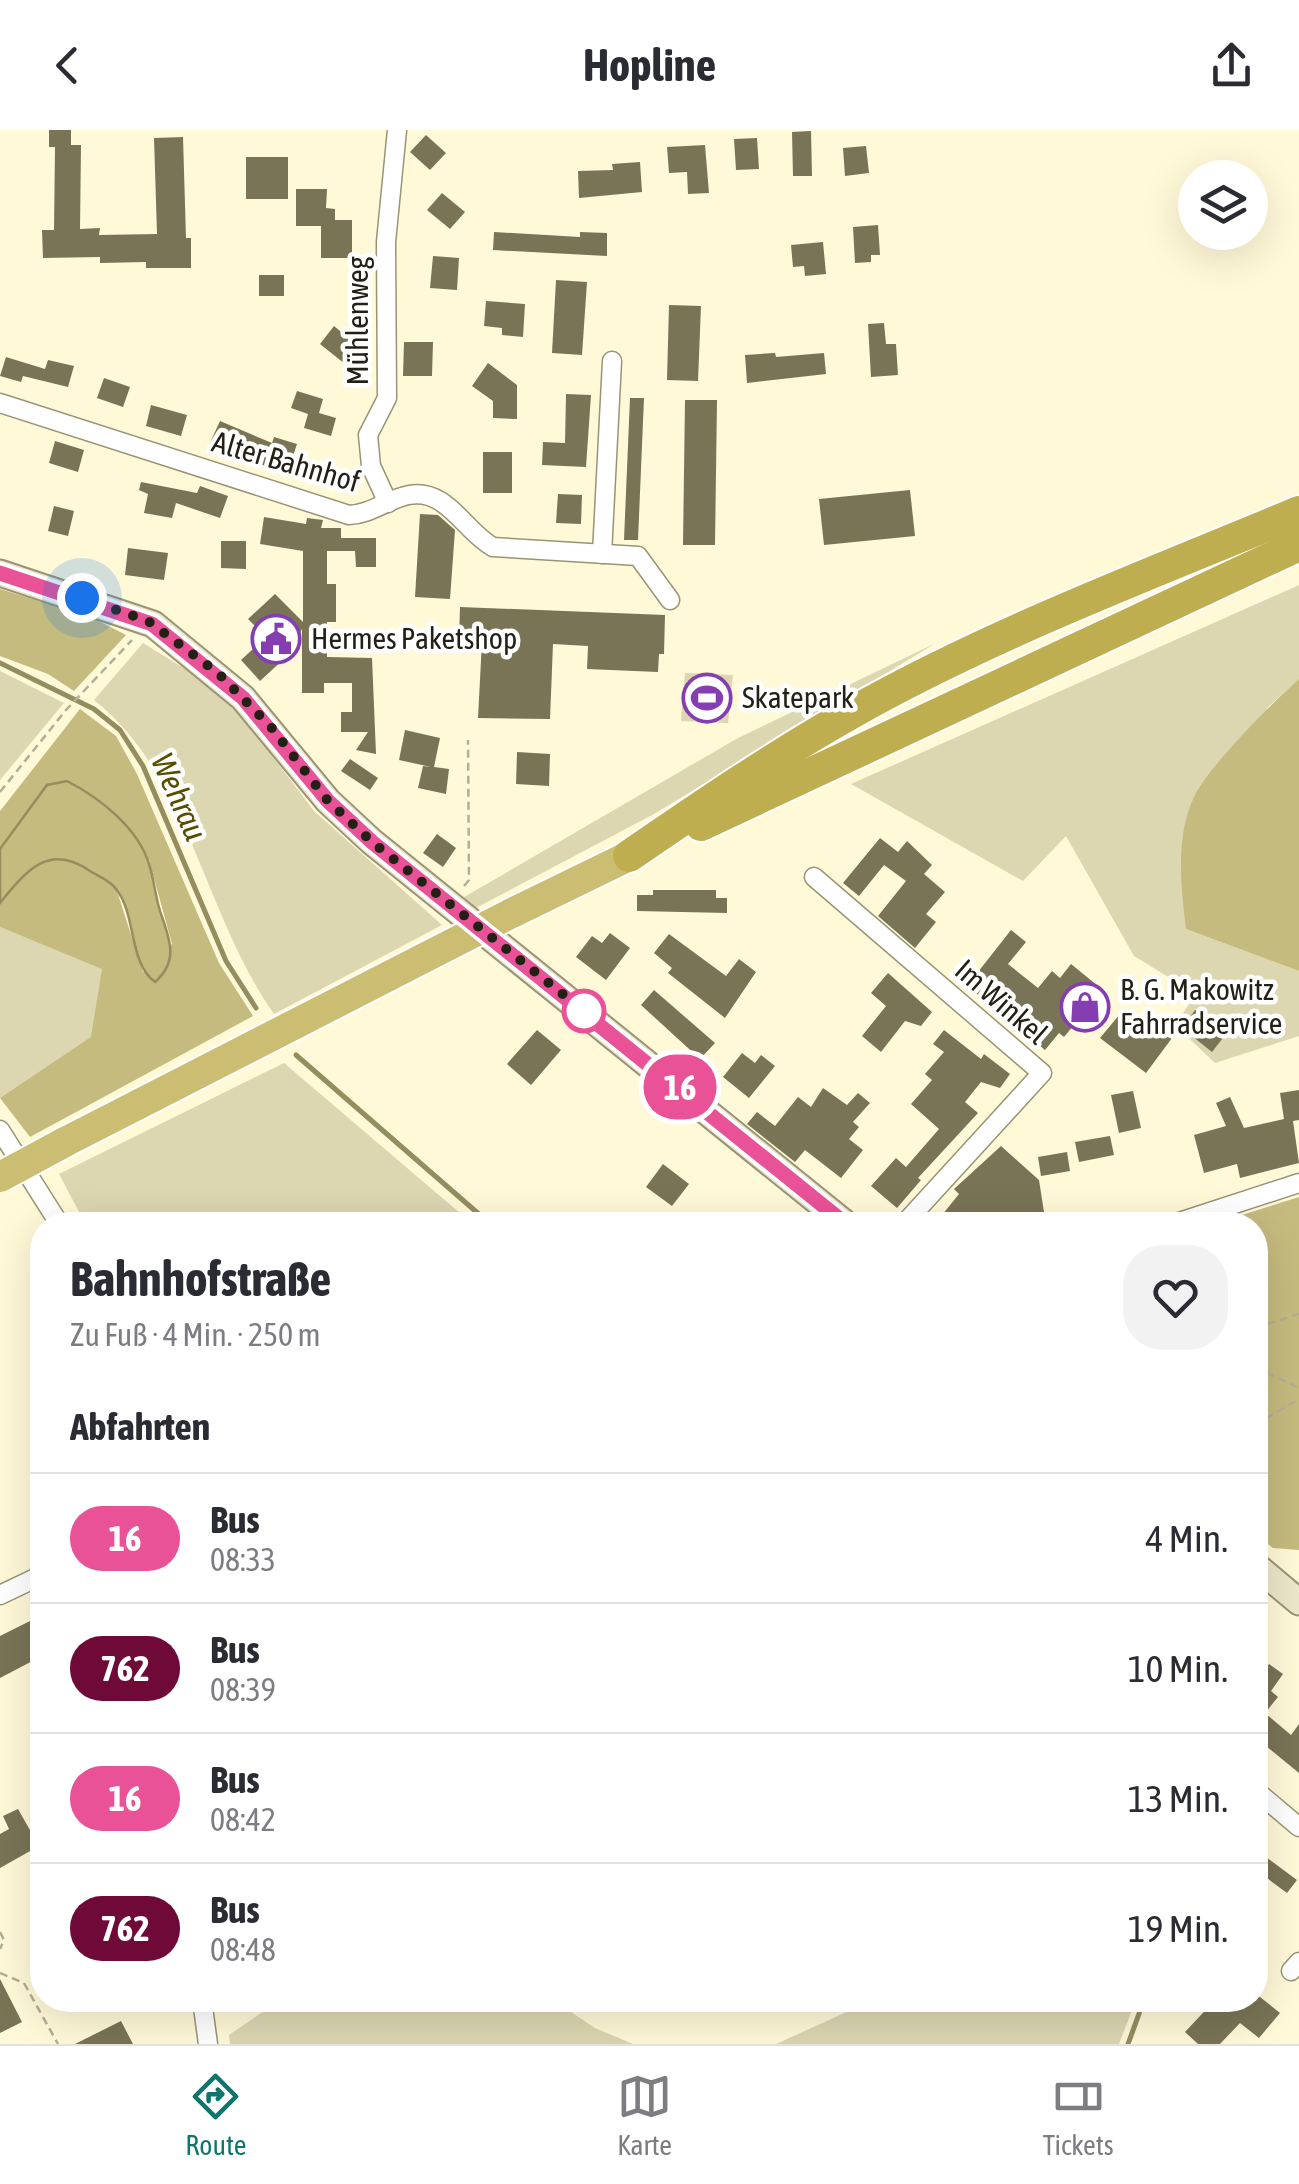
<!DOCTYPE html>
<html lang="de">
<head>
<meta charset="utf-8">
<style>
  body { margin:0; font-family:"Asap Condensed",sans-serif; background:#f2f2f3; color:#2b2b33; height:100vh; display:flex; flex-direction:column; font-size:38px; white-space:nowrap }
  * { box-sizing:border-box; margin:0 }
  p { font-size:32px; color:#7c7c81 }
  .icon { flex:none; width:55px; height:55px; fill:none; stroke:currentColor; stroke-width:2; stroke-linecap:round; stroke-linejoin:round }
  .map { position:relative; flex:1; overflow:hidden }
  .drawer { position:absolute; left:30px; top:1082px; width:1238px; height:800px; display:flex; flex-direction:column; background:#fff; border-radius:40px; box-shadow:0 10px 40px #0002 }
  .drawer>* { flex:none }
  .badge { padding:0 20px; border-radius:32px; font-size:35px; line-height:65px }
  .fabs { position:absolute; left:1178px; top:30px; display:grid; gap:20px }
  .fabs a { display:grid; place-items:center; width:90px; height:90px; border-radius:50%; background:#fff; box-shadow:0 10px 40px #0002; font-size:50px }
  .you { position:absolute; width:50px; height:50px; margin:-25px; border:8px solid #fff; border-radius:50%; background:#1a73e8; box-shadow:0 0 0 15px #1a73e833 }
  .map>.badge { position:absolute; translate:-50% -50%; box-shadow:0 0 0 5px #fff }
  h2 { padding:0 40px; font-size:38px; line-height:90px }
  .round { display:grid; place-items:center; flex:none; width:105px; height:105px; border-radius:40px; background:#f2f2f3 }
  .overview { display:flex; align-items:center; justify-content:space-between; height:170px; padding:0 40px }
  h1 { font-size:48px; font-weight:700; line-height:75px }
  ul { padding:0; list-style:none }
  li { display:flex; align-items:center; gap:30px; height:130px; padding:0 40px; border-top:2px solid #e1e1e2 }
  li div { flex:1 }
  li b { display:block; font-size:38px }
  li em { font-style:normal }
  li .badge { min-width:110px; font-weight:700; text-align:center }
  header { display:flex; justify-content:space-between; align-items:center; height:130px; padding:0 40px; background:#fff; font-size:45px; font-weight:700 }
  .menu { display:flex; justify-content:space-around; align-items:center; height:140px; border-top:2px solid #e1e1e2; background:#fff; font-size:28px; color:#7c7c81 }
  .menu a { display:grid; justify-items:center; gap:5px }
  .menu .selected { color:#0f766e }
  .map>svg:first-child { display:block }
</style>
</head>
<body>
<header><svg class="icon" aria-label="back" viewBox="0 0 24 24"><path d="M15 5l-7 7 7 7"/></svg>Hopline<svg class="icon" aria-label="share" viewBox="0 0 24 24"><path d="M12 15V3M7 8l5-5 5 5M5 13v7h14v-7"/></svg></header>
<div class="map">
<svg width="1299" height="1914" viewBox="0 0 1299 1914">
  <rect width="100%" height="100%" fill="#fff9d8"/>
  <!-- green -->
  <g fill="#dcd6b1">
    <path d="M1299 455V549L1268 577 1186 799 1299 841V906L1215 933 1175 895 1196 864 1134 826 1066 706 1023 751 851 654Z"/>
    <path d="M143 513 208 553 239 582 314 681 442 795 274 884C204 785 190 646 94 570Z"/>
    <path d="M936 513 654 684 474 779 459 770 738 608Z"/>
    <path d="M0 541 64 573 0 650Z"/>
    <path d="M685 543 733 545 728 593 681 591Z"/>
    <path d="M0 797 103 839 92 907 0 968Z"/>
    <path d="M284 933 474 1095H86L59 1044Z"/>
    <path d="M280 1870H553L595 1898 633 1914H230L229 1905Z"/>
    <path d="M873 1870H1136L1119 1914H776Z"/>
  </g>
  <!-- forest -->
  <g fill="#c5bb7e">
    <path d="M0 459 91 487 126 505 74 561 48 544 0 526Z"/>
    <path d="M1299 549V841L1186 799C1181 757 1175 707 1194 667 1208 637 1273 572 1299 549Z"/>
    <path d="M80 579 116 606 137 644 219 833 253 886 30 1007 0 968 91 907 102 839 0 797V773L20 748 47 729H73L116 758 143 842 172 814 149 730 47 655 0 719V681Z"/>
    <path d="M1299 1067V1420L1273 1418 1255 1404V1095H1210Z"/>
  </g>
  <!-- water -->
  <path fill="#c6bb7e" stroke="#958d5e" stroke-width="2.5" d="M67 651C100 668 138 698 149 734 154 749 155 765 160 781 169 808 180 830 155 852 128 832 137 785 116 759 111 751 98 746 90 741 49 712 26 741 0 773V719L47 655Z"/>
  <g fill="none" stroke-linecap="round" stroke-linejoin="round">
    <!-- stream -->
    <g stroke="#958d5e" stroke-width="5">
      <path d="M0 533 94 579 120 600 143 636 226 831 256 878"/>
      <path d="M296 925 488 1092 503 1095"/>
      <path d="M1128 1914 1144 1870"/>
    </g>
  </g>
  <!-- building -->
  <g fill="#797456">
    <path d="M49 0H71V15H81L80 99 100 98 99 105 157 104 154 8 183 7 186 108H191V138H146V132L100 133V127L43 128 42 100H54L55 17H49Z"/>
    <path d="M811 1 812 46H793L792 2Z"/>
    <path d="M426 5 446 23 430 40 410 22Z"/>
    <path d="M757 8 759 39 736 40 734 9Z"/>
    <path d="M705 15 709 63 688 64 687 42 669 43 667 17Z"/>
    <path d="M866 16 869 43 845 46 843 18Z"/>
    <rect x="246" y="27" width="42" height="42"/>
    <path d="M640 32 642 62 579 68 578 41 613 40 612 34Z"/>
    <path d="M296 59H327L326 78 335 79V90H352V128H321V96H296Z"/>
    <path d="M442 63 465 82 450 99 427 80Z"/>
    <path d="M878 95 880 125H871V132L855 133 853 97Z"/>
    <path d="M494 102 580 107V102L607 103V126L493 120Z"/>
    <path d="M823 112 826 144 805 146 804 136 793 137 791 115Z"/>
    <path d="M433 126 459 128 457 160 430 158Z"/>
    <rect x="259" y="145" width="25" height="21"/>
    <path d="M556 150 587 152 582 225 552 223Z"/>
    <path d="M486 171 525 174 523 207 502 205V198L484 196Z"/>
    <path d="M669 175 701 176 698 251 667 250Z"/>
    <path d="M884 193 886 214H896L898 245 871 247 868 194Z"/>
    <path d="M334 196 359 217 345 234 320 214Z"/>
    <path d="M404 212H433L432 246H403Z"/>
    <path d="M775 223 776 227 824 223 826 244 747 253 745 225Z"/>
    <path d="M6 227 45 239 48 230 74 236 68 257 23 246 21 252 0 246Z"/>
    <path d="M488 233 517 255V289L493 288V271L472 256Z"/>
    <path d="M104 248 130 257 123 277 97 268Z"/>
    <path d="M297 261 323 269 319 283 336 288 331 306 304 298 308 284 291 278Z"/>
    <path d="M566 264 591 265 586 337 542 335 543 312 565 313Z"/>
    <path d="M630 268H644L638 410H624Z"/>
    <path d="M685 270H717L715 415H683Z"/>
    <path d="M151 275 187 285 181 306 146 296Z"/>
    <path d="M220 291 272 313 274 307 297 314 287 344 209 315Z"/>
    <path d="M55 311 84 320 78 342 49 333Z"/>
    <rect x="483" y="322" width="29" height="41"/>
    <path d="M141 352 197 363 200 356 228 366 220 388 176 373 172 388 144 383 148 364 139 360Z"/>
    <path d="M910 360 915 406 824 415 819 369Z"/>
    <path d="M558 364 582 365 581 394 556 393Z"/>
    <path d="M54 376 74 381 68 406 48 401Z"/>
    <path d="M420 384 438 385 455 400 450 469 415 467Z"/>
    <path d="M264 387 306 394 307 388 323 390 321 398H341V408H376V437H356L355 421H327V454H336V492H327V527L372 528 376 624 356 620 368 602H341V582H352V553H324V563H302V499L286 527 260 551 241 530 266 507 248 489 275 464 303 492V421L260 414Z"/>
    <path d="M221 411H246V439L221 438Z"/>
    <path d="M128 418 168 423 164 450 125 445Z"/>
    <path d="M460 477 665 485 664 524H659L658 542 587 539 588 516 553 514 550 589 478 588 482 511 459 510Z"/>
    <path d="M405 600 440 608 434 637 449 639 446 664 418 658 423 636 431 637 399 630Z"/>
    <path d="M517 622 550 624 549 656 516 654Z"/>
    <path d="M350 629 378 648 370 660 341 641Z"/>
    <path d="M437 704 456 718 443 737 423 723Z"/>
    <path d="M880 708 898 722 907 711 932 735 924 744 945 762 926 784 936 792 915 818 878 786 906 751 884 735 859 766 843 753Z"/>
    <path d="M653 760H716V768H727V783L637 781V765H653Z"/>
    <path d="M1011 800 1026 812 1008 834 1038 858 1052 841 1060 848 1071 834 1103 860 1064 907 1059 903 1045 920 1027 905 1030 900 987 865 983 869 967 856Z"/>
    <path d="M610 803 630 818 606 850 576 827 592 806 602 813Z"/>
    <path d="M669 804 726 846 739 829 756 842 725 888 668 843 672 838 654 823Z"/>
    <path d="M888 843 932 882 921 896 905 891 881 922 862 906 886 876 871 863Z"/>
    <path d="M654 860 715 913 700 929 641 875Z"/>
    <path d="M1195 880 1226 904 1212 922 1182 898Z"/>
    <path d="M1120 884 1151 908 1161 894 1175 904 1146 943 1100 908Z"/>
    <path d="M537 900 561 920 531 955 507 934Z"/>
    <path d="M944 900 981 929 984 924 1010 944 1000 958 981 952 965 972 978 983 918 1048 921 1050 897 1078 871 1056 896 1028 906 1037 939 999 911 974 932 950 925 944 944 922 933 914Z"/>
    <path d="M742 923 755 933 761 925 775 936 749 968 723 947Z"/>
    <path d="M823 958 847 975 858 963 870 973 853 992 859 997 849 1009 863 1020 841 1048 805 1020 795 1032 747 994 757 982 775 996 798 967 811 977Z"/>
    <path d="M1299 960V990L1293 991 1299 1033 1240 1048 1237 1034 1204 1043 1194 1005 1226 996 1216 973 1230 967 1244 998 1284 989 1280 963Z"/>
    <path d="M1133 961 1141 998 1119 1003 1111 965Z"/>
    <path d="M1110 1006 1114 1025 1079 1032 1075 1012Z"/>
    <path d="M1001 1016 1039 1050 1046 1095H934L959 1064 954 1059Z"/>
    <path d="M1067 1022 1070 1041 1041 1046 1038 1027Z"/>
    <path d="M663 1034 689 1054 672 1076 646 1057Z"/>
    <path d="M42 1485V1526L0 1548V1506Z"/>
    <path d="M1269 1534 1283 1544 1271 1561 1278 1567 1265 1583 1291 1605 1299 1594V1643L1255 1607V1536L1263 1542Z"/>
    <path d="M18 1679 39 1716 0 1738V1704L9 1699 3 1686Z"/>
    <path d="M1266 1727 1297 1750 1287 1763 1256 1740Z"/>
    <path d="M0 1849 22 1892 0 1903Z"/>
    <path d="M1260 1867 1280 1883 1259 1908 1240 1893 1220 1914H1198L1185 1902 1215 1870Z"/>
    <path d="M121 1891 133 1914H75Z"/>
  </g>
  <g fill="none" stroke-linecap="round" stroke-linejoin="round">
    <!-- minor casing -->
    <g stroke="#999475" stroke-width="21">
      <g id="minor">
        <path d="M0 273 349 385C372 384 387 369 409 365 447 358 464 401 493 417L638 426 670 470"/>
        <path d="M388 373 371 336 368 305 387 268 386 112 397 0"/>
        <path d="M602 424 612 231"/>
        <path d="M814 747 1042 943 903 1095"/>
        <path d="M0 1000 60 1095"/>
        <path d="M1170 1095 1299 1053"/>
        <path d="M0 1465 42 1445"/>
        <path d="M1255 1660 1299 1697"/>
        <path d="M1291 1841 1299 1832"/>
        <path d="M202 1870 208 1914"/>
      </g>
    </g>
    <!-- secondary casing -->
    <g stroke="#999475" stroke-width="29">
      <g id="secondary">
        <path d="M0 443 153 494 243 568 328 671 371 711 847 1095"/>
        <path d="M1255 1435 1299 1472"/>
      </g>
    </g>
    <!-- trunk casing -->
    <g stroke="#fff" stroke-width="34">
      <g id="trunk">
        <path d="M510 784 629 726"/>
        <path d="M65 1012 424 828"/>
      </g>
    </g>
    <!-- motorway casing -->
    <g stroke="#fff" stroke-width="36">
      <g id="motorway">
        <path d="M701 695 1299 415"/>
        <path d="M629 726C702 676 775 626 853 582 995 502 1149 445 1299 382"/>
      </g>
    </g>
    <!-- path -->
    <g stroke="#b3af95" stroke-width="2.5" stroke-dasharray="8 5" stroke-linecap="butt">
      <path d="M0 662 66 580 132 510"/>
      <path d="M464 756 469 750 468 610"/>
      <path d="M1255 1198 1299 1184"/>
      <path d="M1255 1237 1299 1258"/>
      <path d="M1255 1295 1299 1269"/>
      <path d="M0 1802 4 1810 0 1819"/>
      <path d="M0 1843 24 1853 58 1914"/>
    </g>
    <!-- minor -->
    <use href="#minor" stroke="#fff" stroke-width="18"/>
    <!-- secondary -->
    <use href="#secondary" stroke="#ece7ca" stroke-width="25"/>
    <!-- trunk -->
    <use href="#trunk" stroke="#cbbe72" stroke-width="30"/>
    <!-- motorway -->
    <use href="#motorway" stroke="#beae4f" stroke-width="32"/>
    <!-- trunk-bridge casing -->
    <g stroke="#fff" stroke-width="34" stroke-linecap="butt">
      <g id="trunk-bridge">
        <path d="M424 828 510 784"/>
        <path d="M0 1047 65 1012"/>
      </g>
    </g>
    <!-- trunk-bridge -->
    <use href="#trunk-bridge" stroke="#cbbe72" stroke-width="30"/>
  </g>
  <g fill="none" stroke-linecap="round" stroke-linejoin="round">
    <!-- line casing -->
    <g stroke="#fff" stroke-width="22">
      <path id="line" d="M0 443 152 494 243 568 328 671 372 712 847 1095"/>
    </g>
    <!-- line -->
    <use href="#line" stroke="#ea5297" stroke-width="15"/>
    <!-- walk -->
    <path stroke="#232115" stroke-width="10" stroke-dasharray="0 18" d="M82 468 148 491 218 543 271 597 328 671 372 712 584 881"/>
  </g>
  <!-- icons -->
  <defs>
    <g id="civic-ring" transform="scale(2.5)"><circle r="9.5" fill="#fff" stroke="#843eb1" stroke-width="1.5"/><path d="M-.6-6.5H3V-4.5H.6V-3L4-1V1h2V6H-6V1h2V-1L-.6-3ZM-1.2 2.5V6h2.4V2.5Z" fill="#843eb1"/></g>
    <g id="stadium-ring" transform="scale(2.5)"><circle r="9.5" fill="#fff" stroke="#843eb1" stroke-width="1.5"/><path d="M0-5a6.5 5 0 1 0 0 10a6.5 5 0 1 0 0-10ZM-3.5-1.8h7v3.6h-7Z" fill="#843eb1"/></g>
    <g id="shop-ring" transform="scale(2.5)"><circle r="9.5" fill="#fff" stroke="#843eb1" stroke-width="1.5"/><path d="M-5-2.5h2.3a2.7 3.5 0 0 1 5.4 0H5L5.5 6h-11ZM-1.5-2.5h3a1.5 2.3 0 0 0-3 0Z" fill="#843eb1"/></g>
  </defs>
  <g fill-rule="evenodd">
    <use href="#civic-ring" x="276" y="509"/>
    <use href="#stadium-ring" x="707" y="568"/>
    <use href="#shop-ring" x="1085" y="877"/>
  </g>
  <!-- markers -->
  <circle fill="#fff" stroke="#ea5297" stroke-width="5" cx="584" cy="881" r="20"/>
  <g text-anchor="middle" stroke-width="9" stroke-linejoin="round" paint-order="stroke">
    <!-- street labels -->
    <g font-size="30" fill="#232115" stroke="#fff">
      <text transform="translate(358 191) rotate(-90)" y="10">Mühlenweg</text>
      <text transform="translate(286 332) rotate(16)" y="10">Alter Bahnhof</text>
      <text transform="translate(1001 872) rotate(41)" y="10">Im Winkel</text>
    </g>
    <!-- poi labels -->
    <g font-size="30" fill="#232115" stroke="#fff" text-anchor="start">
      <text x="311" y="519">Hermes Paketshop</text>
      <text x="742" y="578">Skatepark</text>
      <text x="1120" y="870">B. G. Makowitz<tspan x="1120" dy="34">Fahrradservice</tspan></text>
    </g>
    <!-- water labels -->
    <g font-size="32" font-style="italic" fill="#594d00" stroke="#fff">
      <text transform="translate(179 667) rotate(66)" y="11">Wehrau</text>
    </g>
  </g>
</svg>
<div class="fabs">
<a><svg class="icon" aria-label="layers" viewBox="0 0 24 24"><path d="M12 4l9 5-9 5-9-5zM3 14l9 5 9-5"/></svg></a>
</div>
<div class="you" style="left:82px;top:468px"></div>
<b class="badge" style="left:680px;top:957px;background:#ea5297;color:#fff">16</b>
<section class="drawer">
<div class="overview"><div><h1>Bahnhofstraße</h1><p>Zu Fuß · 4 Min. · 250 m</p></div><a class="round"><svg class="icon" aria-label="heart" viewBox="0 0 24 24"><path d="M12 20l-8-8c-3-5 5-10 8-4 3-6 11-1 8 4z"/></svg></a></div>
<h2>Abfahrten</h2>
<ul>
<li><span class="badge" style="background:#ea5297;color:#fff">16</span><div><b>Bus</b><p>08:33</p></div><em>4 Min.</em></li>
<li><span class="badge" style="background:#6f0938;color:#fff">762</span><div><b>Bus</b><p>08:39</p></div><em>10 Min.</em></li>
<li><span class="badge" style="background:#ea5297;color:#fff">16</span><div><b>Bus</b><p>08:42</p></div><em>13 Min.</em></li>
<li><span class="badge" style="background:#6f0938;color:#fff">762</span><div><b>Bus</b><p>08:48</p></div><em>19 Min.</em></li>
</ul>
</section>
</div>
<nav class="menu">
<a class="selected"><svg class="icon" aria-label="directions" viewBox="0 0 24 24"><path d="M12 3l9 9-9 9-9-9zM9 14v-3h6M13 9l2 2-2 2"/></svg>Route</a>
<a><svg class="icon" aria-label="map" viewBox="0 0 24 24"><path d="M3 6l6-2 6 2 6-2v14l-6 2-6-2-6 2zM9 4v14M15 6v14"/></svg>Karte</a>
<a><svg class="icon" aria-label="tickets" viewBox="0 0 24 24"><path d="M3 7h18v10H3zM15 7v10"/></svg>Tickets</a>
</nav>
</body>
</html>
